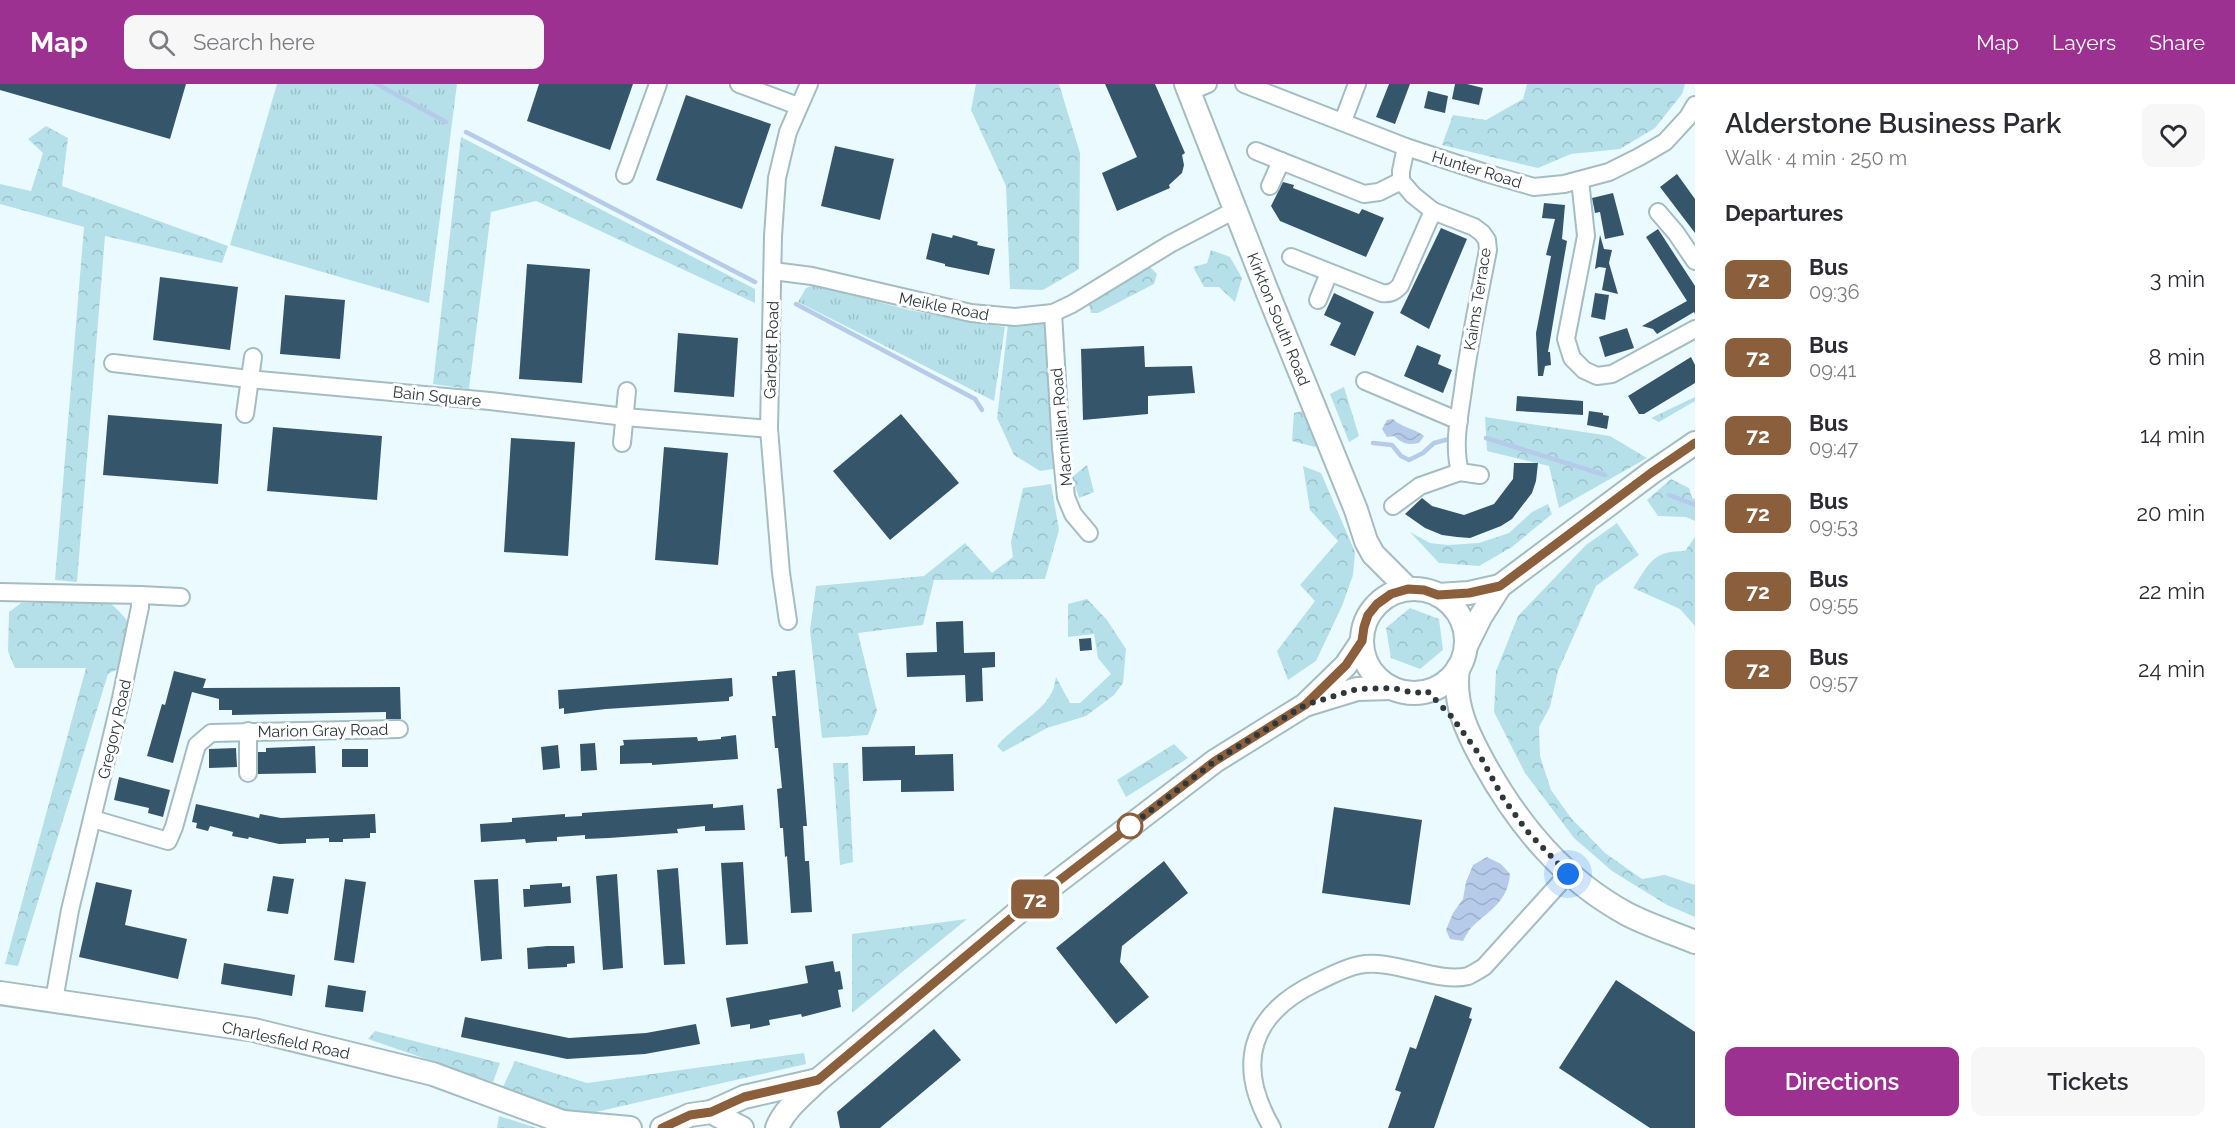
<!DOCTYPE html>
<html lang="en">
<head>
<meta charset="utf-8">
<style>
  body { margin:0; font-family:Raleway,sans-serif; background:#f7f7f7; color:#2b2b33; height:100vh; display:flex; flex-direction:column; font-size:22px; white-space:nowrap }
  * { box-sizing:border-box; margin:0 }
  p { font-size:20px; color:#7c7c81 }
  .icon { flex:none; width:33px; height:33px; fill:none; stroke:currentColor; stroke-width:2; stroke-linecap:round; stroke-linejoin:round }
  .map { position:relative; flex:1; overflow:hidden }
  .panel { display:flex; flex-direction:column; background:#fff; width:540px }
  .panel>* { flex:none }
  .badge { padding:0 12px; border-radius:9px; font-size:21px; line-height:39px }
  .you { position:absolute; width:30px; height:30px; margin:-15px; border:4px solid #fff; border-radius:50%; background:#1a73e8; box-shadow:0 0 0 9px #1a73e833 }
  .map>.badge { position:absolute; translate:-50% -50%; box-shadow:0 0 0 3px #fff }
  h2 { padding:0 30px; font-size:22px; line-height:54px }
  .round { display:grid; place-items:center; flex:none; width:63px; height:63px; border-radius:12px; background:#f7f7f7 }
  .head { display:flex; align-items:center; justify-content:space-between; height:102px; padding:0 30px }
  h1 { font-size:28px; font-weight:600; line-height:45px }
  .button { display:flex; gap:12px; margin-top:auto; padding:12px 30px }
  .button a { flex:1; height:69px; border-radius:12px; background:#9c3192; color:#fff; font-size:24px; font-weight:600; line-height:69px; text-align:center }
  .button a+a { background:#f7f7f7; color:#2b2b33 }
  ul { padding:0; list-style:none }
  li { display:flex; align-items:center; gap:18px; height:78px; padding:0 30px }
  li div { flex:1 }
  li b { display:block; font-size:22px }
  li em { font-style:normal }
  li .badge { min-width:66px; font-weight:700; text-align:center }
  header { display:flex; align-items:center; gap:36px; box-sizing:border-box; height:84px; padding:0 30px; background:#9c3192; color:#fff }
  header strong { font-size:28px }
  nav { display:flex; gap:33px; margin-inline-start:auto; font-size:21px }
  .search { width:420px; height:54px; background:#f7f7f7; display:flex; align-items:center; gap:15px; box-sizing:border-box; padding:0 21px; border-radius:12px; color:#7c7c81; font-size:22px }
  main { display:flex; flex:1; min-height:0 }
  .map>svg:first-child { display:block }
</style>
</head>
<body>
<header>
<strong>Map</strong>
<div class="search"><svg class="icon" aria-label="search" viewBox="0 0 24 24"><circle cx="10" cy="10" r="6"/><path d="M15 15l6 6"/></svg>Search here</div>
<nav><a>Map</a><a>Layers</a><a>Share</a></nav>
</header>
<main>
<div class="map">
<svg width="1695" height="1044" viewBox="0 0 1695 1044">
  <defs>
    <pattern id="grass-tufts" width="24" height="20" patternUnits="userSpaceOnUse" patternTransform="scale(1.5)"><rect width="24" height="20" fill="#b5e0ea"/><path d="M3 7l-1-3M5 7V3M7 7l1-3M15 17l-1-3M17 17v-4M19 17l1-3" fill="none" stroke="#9cc1c9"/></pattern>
    <pattern id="forest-crowns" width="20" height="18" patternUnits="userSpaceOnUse" patternTransform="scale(1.5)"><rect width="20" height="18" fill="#b5e0ea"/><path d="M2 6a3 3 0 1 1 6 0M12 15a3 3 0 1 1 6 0" fill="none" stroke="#9cc1c9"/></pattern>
    <pattern id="water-waves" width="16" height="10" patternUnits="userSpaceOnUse" patternTransform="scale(1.5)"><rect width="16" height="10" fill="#b6caea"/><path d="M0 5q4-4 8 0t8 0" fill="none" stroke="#9daec9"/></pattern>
  </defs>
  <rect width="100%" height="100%" fill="#ebfafe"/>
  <!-- grass -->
  <g fill="url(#grass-tufts)">
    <path d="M277 0H457L429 219 230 161Z"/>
    <path d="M815 201 909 226 1005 243 994 317 798 218 806 204Z"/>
  </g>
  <!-- forest -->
  <g fill="url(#forest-crowns)">
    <path d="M976 0H1059L1080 69 1079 185 1043 206 1010 205 1006 102 971 26Z"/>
    <path d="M1527 0H1685L1682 10 1655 44 1620 65 1571 70 1538 84 1442 61 1453 31 1486 36 1523 15Z"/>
    <path d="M46 42 68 54 62 102 228 162 222 179 105 152 77 498 55 496 84 143 0 120V100L31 107 43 69 28 55Z"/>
    <path d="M461 53 755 205V219L536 117 491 128 469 305 433 300Z"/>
    <path d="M1211 166 1230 173 1242 194 1235 218 1219 203H1204L1193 183 1207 179Z"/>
    <path d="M1148 181 1157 190 1154 200 1098 229H1091L1089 221Z"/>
    <path d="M1049 239 1053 385 1040 387 1014 371 997 334 1008 240Z"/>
    <path d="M1344 303 1359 352 1349 358 1330 310Z"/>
    <path d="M1695 313V317L1659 338 1651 334Z"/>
    <path d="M1307 326 1319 357 1315 363 1292 357 1294 329Z"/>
    <path d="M1485 333 1610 352 1647 374 1559 424 1549 382 1487 367Z"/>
    <path d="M1087 381 1094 408 1079 414 1072 393Z"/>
    <path d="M1303 382 1321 389 1355 468 1353 491 1342 522 1316 577 1288 596 1277 567 1315 517 1300 501 1338 457 1310 426Z"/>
    <path d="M1671 395 1689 404 1692 414 1695 415V437L1686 433 1658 432 1647 416Z"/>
    <path d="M1051 400 1059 446 1045 495 934 496 923 541 858 549 877 627 868 651 822 654 810 546 816 502 924 492 965 459 992 489 1013 473 1011 458 1023 404Z"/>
    <path d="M1548 420 1552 430 1512 463 1479 482 1439 479 1410 448 1430 459 1448 461 1479 459 1509 449 1532 428Z"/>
    <path d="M1617 439 1639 471 1596 502 1558 587 1550 623 1539 643 1540 672 1551 706 1571 734 1605 769 1642 795 1665 791 1695 801V833L1667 821 1612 787 1574 754 1525 689 1494 628 1496 587 1518 532 1586 461Z"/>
    <path d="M1695 453V542L1680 525 1633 504C1650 479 1652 467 1685 467Z"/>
    <path d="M1087 515 1107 536 1126 565 1123 599 1114 611 1086 632 1047 644 1003 668 997 662C1012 643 1042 629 1052 608 1054 604 1055 598 1056 593L1070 619H1080L1111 590 1098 574 1094 550 1068 553V520Z"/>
    <path d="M108 517C134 540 136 546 128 580L108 590 18 882 5 880 86 584H15L8 567 9 528 21 519Z"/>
    <path d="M1410 524 1439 535 1443 566 1420 585 1391 574 1386 544Z"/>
    <path d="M1174 660 1188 674 1126 713 1117 696Z"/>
    <path d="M833 679H848L853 778 840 781Z"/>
    <path d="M967 835 852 929V850Z"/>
    <path d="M375 947 500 979 493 998 368 955Z"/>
    <path d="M804 969 806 980 596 1028 571 1030 503 1003 515 977 587 999Z"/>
    <path d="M499 1032 537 1044H497Z"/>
  </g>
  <!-- water -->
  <g fill="url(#water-waves)">
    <path d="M1393 335C1402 344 1414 344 1424 352L1419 359C1407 361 1403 360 1394 352L1387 353 1382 345 1387 336Z"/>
    <path d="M1487 773 1501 780 1510 790C1508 816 1492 825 1474 841 1469 845 1466 852 1463 857L1450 855 1446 846 1453 829 1463 815 1466 798 1473 781Z"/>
  </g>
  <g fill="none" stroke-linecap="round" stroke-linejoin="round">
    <!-- stream -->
    <g stroke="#b6caea" stroke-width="4.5">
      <path d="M377 0 446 38"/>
      <path d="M466 48 755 198"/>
      <path d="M796 220 975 315 982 326"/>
      <path d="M1486 354 1605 391"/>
      <path d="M1373 359 1392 361 1401 372 1409 376 1423 369 1434 359 1449 355"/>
      <path d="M1669 411 1695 421"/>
    </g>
  </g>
  <!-- building -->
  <g fill="#35566a">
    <path d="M0 0H186L170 55 0 6Z"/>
    <path d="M539 0H633L610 66 527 37Z"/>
    <path d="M1105 0H1155L1185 69 1182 71 1184 81 1182 89 1169 101 1170 104 1117 127 1102 89 1137 73Z"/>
    <path d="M1389 0H1410L1395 40 1376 33Z"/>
    <path d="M1455 0H1467L1483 4 1479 21 1452 15Z"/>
    <path d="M1428 7 1448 12 1445 29 1424 24Z"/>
    <path d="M686 11 771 40 742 125 656 96Z"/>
    <path d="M835 62 894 75 880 136 821 122Z"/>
    <path d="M1677 90 1695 115V149L1660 103Z"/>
    <path d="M1283 98 1294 101 1293 104 1359 130 1362 125 1384 134 1366 173 1280 137 1271 122Z"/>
    <path d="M1613 109 1624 151 1605 155 1600 128 1595 129 1592 114Z"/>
    <path d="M1544 119 1565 121 1562 155 1567 157 1548 268H1550L1551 281 1545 282 1543 292H1538L1536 249 1551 172 1546 171 1555 135 1542 134Z"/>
    <path d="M1441 144 1467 155 1429 245 1400 229Z"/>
    <path d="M1658 145 1695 202V230L1694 228 1657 250 1653 245 1642 242 1687 217 1646 153Z"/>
    <path d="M932 149 952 154 953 151 978 158 977 161 995 165 989 191 945 182V180L926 175Z"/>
    <path d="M1600 151 1604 165 1612 166 1609 179 1618 210 1602 206 1606 184 1599 183 1595 185Z"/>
    <path d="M527 180 590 185 582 299 519 295Z"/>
    <path d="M160 193 238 203 230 266 153 256Z"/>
    <path d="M1334 209 1374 228 1355 272 1330 261 1341 239 1324 231Z"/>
    <path d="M1595 209 1609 211 1605 236 1591 233Z"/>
    <path d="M285 211 345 216 340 275 280 270Z"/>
    <path d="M1627 244 1634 264 1605 273 1599 253Z"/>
    <path d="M678 249 738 254 734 313 674 308Z"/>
    <path d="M1417 261 1441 271 1438 280 1452 286 1443 309 1404 292Z"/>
    <path d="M1144 262 1145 283 1192 282 1195 309 1148 312V330L1083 336 1081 265Z"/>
    <path d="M1691 273 1695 281V299L1644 330H1639L1628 312Z"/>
    <path d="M1517 312 1583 317V331L1516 327Z"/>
    <path d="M1589 327 1603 329V331L1609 332 1607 345 1587 341Z"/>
    <path d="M901 330 959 399 890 456 833 387Z"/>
    <path d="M108 331 222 340 218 400 103 391Z"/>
    <path d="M273 343 382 352 377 416 267 407Z"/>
    <path d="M511 354 575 358 568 472 504 468Z"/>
    <path d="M664 363 728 369 718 481 655 476Z"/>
    <path d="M1514 379H1538L1536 397 1532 409 1512 435 1501 442 1470 454 1457 453 1442 451 1425 444 1405 430 1422 414 1432 422 1464 431 1494 420 1513 395Z"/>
    <path d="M963 537 964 569 995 568V583L982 584 983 617 966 618 965 591 907 593 906 569 937 568 936 538Z"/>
    <path d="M1091 554 1092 566 1080 567 1079 555Z"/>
    <path d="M795 586 807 742H803L805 777H809L812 828 791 829 787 772 785 773 783 744H780L779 730 777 705 782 704 778 664H775L773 642 772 632H776L772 592H777V588Z"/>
    <path d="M174 587 206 595 203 604 400 603 401 635H386V628L232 631V626H219V615L192 608 173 679 147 672 162 620 165 621Z"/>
    <path d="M732 594 733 612 729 613V617L606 625 564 630V624L559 625 558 606Z"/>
    <path d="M736 651 738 675 652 681V679L620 680V662L624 661 623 656 697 653 698 657 721 655V653Z"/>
    <path d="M595 659 597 686 581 687 580 660Z"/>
    <path d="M558 661 560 684 543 686 541 663Z"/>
    <path d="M315 662 316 689 258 690V668H266V664Z"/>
    <path d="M915 662V671L953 670 954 707 901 708V696L863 697 862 663Z"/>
    <path d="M236 664 237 683 209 684V665Z"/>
    <rect x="342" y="665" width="26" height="18"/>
    <path d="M119 693 170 706 163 733 148 729 149 724 114 716Z"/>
    <path d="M196 720 259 734 260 730 281 734 375 730 376 749H370V754L343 755V758H329V754L306 755V759L279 760 249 753 248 755 232 752 233 748 210 742 208 747 196 744 197 739 192 738Z"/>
    <path d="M713 720V724L743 721 745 746 705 747V742L677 745 678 749 609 754 585 755V751L557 753V757L537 758 526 759 525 755 481 758 480 740 512 738V734L565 730V733L582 732V729Z"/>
    <path d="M1334 723 1422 736 1410 821 1322 809Z"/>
    <path d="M1164 777 1188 809 1122 862 1120 878 1149 913 1116 940 1056 864Z"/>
    <path d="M743 778 748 860 726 861 721 779Z"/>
    <path d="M678 784 685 880 664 881 657 786Z"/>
    <path d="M617 790 623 884 603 886 596 792Z"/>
    <path d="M273 792 294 795 288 830 267 827Z"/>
    <path d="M345 795 366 798 354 879 334 876Z"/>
    <path d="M498 795 502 875 481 877 474 796Z"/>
    <path d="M96 798 132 806 125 841 187 855 178 895 79 873Z"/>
    <path d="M562 799V803L570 802 571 819 524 823 523 805H530V801Z"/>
    <path d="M547 862H574L575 879 567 880V883L528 885 527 864Z"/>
    <path d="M833 877 835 888 840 887 843 905 838 906 841 923 802 933 801 930 769 936 770 941 750 945V940L731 943 726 914 808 899 805 882Z"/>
    <path d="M224 879 295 891 292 912 221 900Z"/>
    <path d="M1616 896 1695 948V1044H1650L1559 984Z"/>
    <path d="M328 901 366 907 363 928 325 923Z"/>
    <path d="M1435 911 1472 924 1469 934 1472 935 1434 1044H1388L1401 1008 1395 1006 1410 963 1416 965Z"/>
    <path d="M465 933 569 954 646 949 696 940 700 960 645 970 567 975 461 953Z"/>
    <path d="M934 945 961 976 880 1044H840L837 1028Z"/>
  </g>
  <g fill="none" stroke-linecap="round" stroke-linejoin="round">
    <!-- street casing -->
    <g stroke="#a4bdc2" stroke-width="20">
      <g id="street">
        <path d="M739 0 798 22"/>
        <path d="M1244 0 1406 63 1489 90 1534 103 1564 100 1609 88 1639 73 1665 58 1688 33 1695 21"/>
        <path d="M1189 8 1208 0"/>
        <path d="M1343 37 1357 0"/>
        <path d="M1256 67 1364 110 1379 108 1401 97"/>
        <path d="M625 91 658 0"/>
        <path d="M1580 96 1586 152 1566 255 1572 274 1584 286 1597 292 1612 290 1695 245"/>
        <path d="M1270 102 1281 77"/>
        <path d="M1658 128 1676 149 1695 177"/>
        <path d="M1291 173 1382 209C1390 210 1394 208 1400 202L1433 127"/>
        <path d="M773 187 812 192 971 229 1015 233 1053 229 1072 220 1170 160 1235 126"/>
        <path d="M1318 216 1329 189"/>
        <path d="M1053 229 1061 364 1066 413 1073 430 1089 449"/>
        <path d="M113 279 249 295 490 317 625 333 769 345"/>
        <path d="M1365 297 1459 337"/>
        <path d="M245 330 253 273"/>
        <path d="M622 359 627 307"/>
        <path d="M1460 388 1480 391"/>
        <path d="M1393 422 1420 402 1460 388C1453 361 1459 334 1463 306 1469 259 1479 213 1488 166L1487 156 1482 149 1474 143 1433 127 1413 111 1401 97V87L1406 63"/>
        <path d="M0 508 140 511V523L121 614 70 826 54 916"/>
        <path d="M140 511 181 513"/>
        <path d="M788 537 781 489 769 345 773 152 777 94 788 48 809 0"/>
        <path d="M248 647V689"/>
        <path d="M93 735 168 757 174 743 197 661 211 649 399 645"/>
        <path d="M1272 1044C1235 980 1250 930 1317 898 1330 892 1344 884 1359 881 1392 874 1438 900 1468 892 1473 890 1479 886 1484 883L1568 790"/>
      </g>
    </g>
    <!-- secondary casing -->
    <g stroke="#a4bdc2" stroke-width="26">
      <g id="secondary">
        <path d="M1186 0 1267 207 1356 426 1366 457 1373 470 1408 505"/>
        <circle cx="1414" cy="557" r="52"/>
        <path d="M1438 511 1469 509 1500 502"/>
        <path d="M1466 562 1481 532 1500 502 1651 389 1695 359"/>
        <path d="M1458 584C1453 620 1467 648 1484 679 1519 742 1563 795 1627 830 1648 841 1673 849 1695 858"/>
        <path d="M1308 620 1357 605 1392 604"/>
        <path d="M0 909 254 946 433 990 563 1038 573 1044"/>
        <path d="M711 1028 744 1013 818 996"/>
        <path d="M563 1038 630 1044"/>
        <path d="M662 1044 690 1031 711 1028 742 1044"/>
        <path d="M777 1044C784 1025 804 1010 818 996L1022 825 1215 677 1305 621 1346 581 1362 557"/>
      </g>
    </g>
    <!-- street -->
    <use href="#street" stroke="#fff" stroke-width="16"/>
    <!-- secondary -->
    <use href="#secondary" stroke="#fff" stroke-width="22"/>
  </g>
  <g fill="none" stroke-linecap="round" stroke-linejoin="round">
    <!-- line casing -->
    <g stroke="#fff" stroke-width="14">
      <path id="line" d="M662 1044 690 1031 711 1028 744 1013 818 996 1022 825 1215 677 1305 621 1346 581 1362 557 1364 543 1368 531 1377 520 1391 510 1408 505 1424 506 1438 511 1469 509 1500 502 1651 389 1695 359"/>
    </g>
    <!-- line -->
    <use href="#line" stroke="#8b5e3c" stroke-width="9"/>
    <!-- walk -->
    <path stroke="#2e383a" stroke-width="6" stroke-dasharray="0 10.8" d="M1130 742 1128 744 1215 677 1305 621 1357 605 1392 604 1415 609 1427 607 1451 632 1479 670 1503 714 1527 747 1568 790"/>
  </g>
  <!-- markers -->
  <circle fill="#fff" stroke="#8b5e3c" stroke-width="3" cx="1130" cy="742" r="12"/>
  <g text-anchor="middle" stroke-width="6" stroke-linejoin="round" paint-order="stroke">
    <!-- street labels -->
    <g font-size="16" fill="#2e383a" stroke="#fff">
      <text transform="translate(1477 85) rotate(17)" y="6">Hunter Road</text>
      <text transform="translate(1477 215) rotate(-81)" y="6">Kaims Terrace</text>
      <text transform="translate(944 222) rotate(11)" y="6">Meikle Road</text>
      <text transform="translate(1279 235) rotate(68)" y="6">Kirkton South Road</text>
      <text transform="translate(771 266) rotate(-88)" y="6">Garbett Road</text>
      <text transform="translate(437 312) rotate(6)" y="6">Bain Square</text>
      <text transform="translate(1061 343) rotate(-95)" y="6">Macmillan Road</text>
      <text transform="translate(114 645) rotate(-77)" y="6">Gregory Road</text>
      <text transform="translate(323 646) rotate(-1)" y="6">Marion Gray Road</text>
      <text transform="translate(286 956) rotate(12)" y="6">Charlesfield Road</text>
    </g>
  </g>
</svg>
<div class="you" style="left:1568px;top:790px"></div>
<b class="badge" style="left:1035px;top:815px;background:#8b5e3c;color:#fff">72</b>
</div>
<section class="panel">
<div class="head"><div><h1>Alderstone Business Park</h1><p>Walk · 4 min · 250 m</p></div><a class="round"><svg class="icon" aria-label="heart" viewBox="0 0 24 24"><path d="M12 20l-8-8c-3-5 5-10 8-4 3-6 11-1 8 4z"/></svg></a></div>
<h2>Departures</h2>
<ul>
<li><span class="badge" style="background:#8b5e3c;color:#fff">72</span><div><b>Bus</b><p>09:36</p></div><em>3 min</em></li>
<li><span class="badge" style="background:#8b5e3c;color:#fff">72</span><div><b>Bus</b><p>09:41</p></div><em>8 min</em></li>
<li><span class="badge" style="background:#8b5e3c;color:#fff">72</span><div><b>Bus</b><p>09:47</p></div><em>14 min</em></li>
<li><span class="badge" style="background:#8b5e3c;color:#fff">72</span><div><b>Bus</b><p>09:53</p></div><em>20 min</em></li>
<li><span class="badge" style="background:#8b5e3c;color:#fff">72</span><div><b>Bus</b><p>09:55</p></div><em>22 min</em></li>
<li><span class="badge" style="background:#8b5e3c;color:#fff">72</span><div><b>Bus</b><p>09:57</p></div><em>24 min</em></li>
</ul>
<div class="button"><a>Directions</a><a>Tickets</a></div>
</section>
</main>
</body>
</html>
